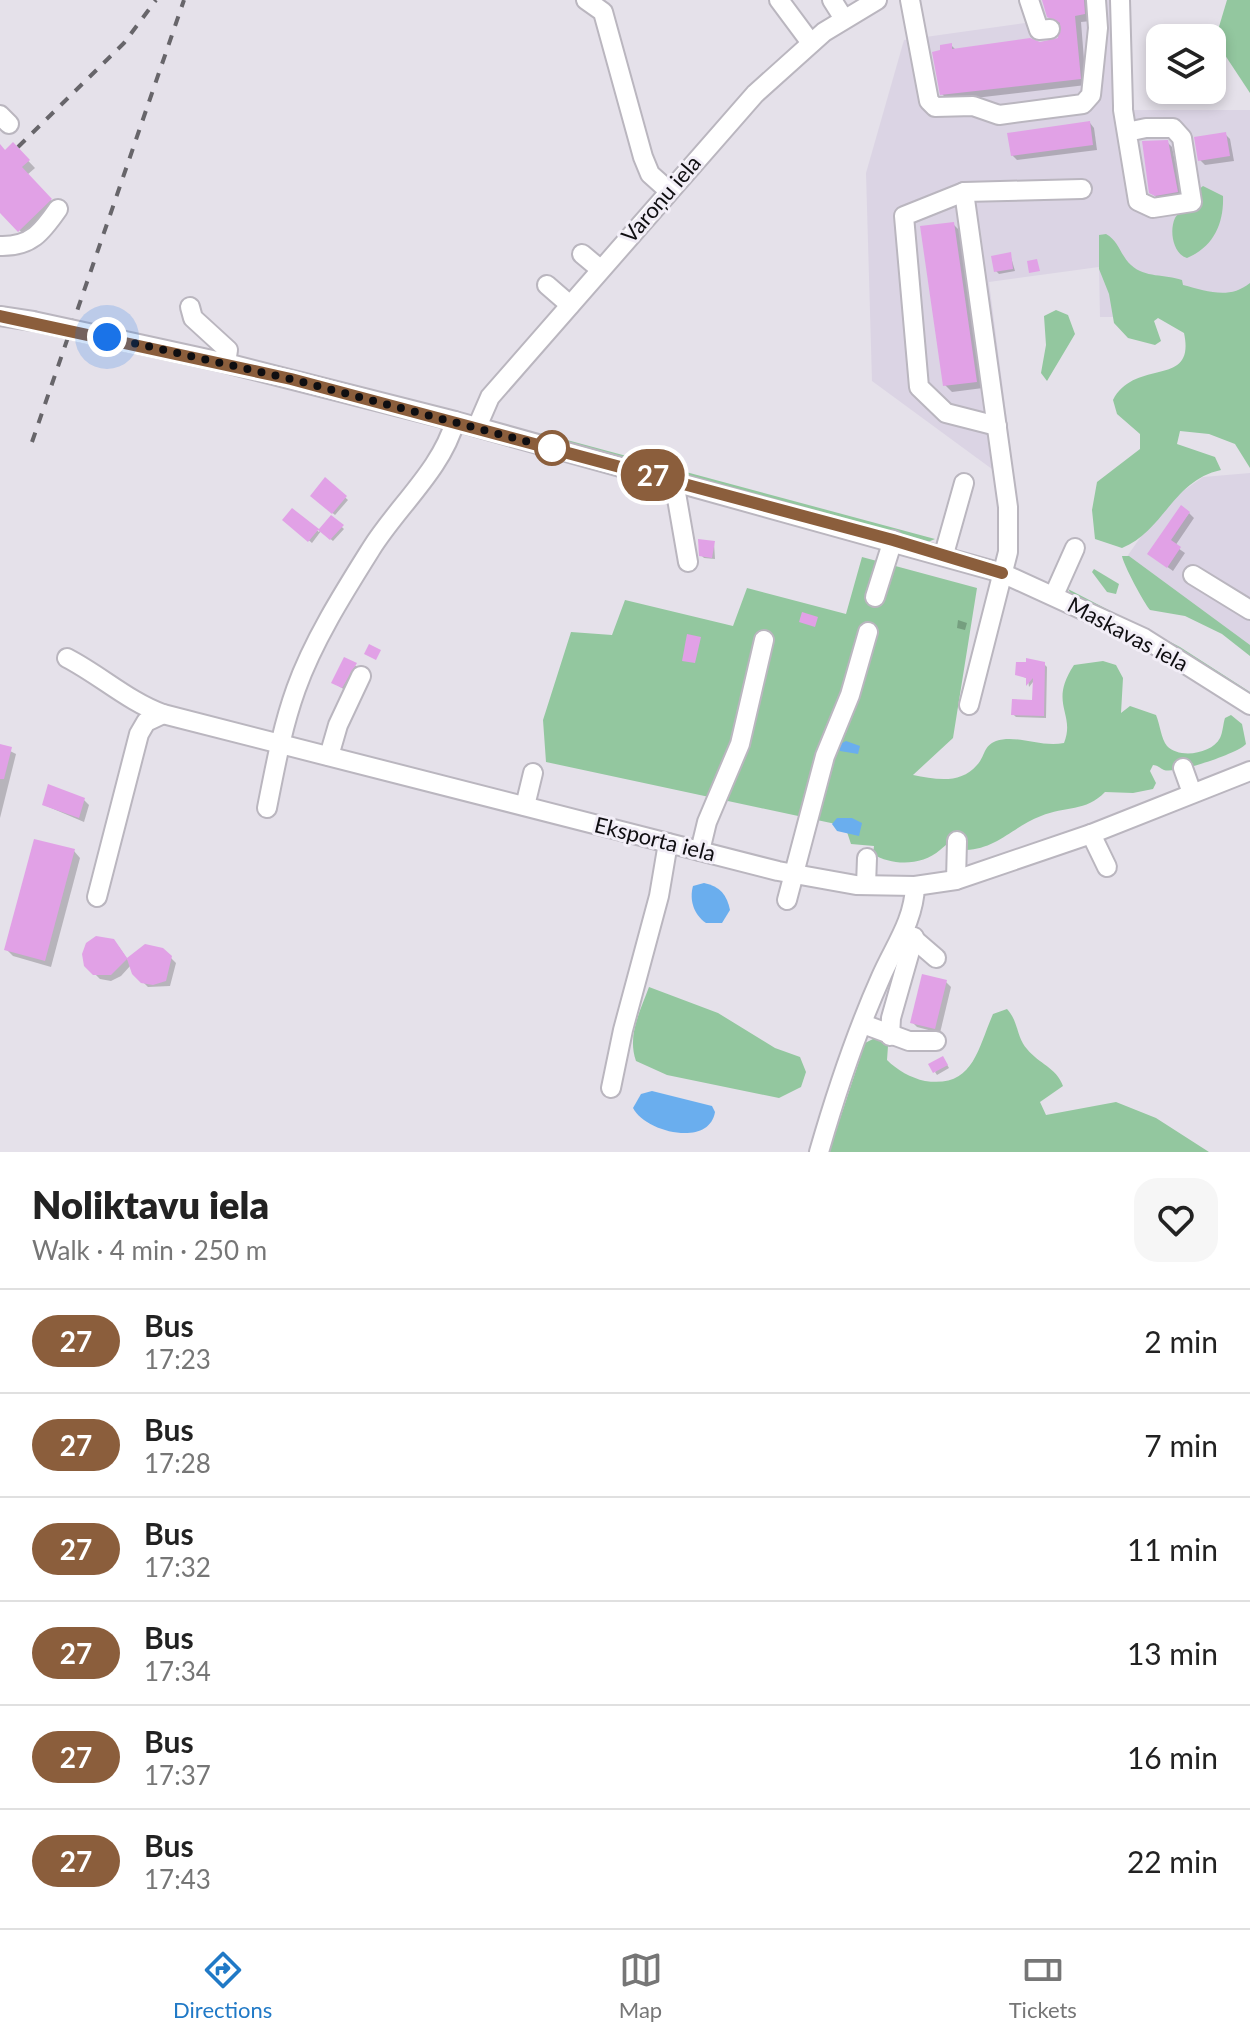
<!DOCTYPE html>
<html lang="en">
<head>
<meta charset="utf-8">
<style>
  body { margin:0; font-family:Lato,sans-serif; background:#f6f6f6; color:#222; height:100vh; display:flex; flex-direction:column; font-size:30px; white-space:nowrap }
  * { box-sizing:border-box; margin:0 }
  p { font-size:26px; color:#767676 }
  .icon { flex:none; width:44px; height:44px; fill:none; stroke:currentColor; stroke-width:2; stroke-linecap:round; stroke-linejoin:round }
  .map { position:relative; height:1152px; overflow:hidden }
  .side { display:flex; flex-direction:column; background:#fff; flex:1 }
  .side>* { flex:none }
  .badge { padding:0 16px; border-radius:26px; font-size:28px; line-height:52px }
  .fabs { position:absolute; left:1146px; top:24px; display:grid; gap:16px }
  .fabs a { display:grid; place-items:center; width:80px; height:80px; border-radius:16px; background:#fff; box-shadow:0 4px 12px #0003; font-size:40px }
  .you { position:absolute; width:40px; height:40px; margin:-20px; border:6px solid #fff; border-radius:50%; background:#1a73e8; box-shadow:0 0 0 12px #1a73e833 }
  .map>.badge { position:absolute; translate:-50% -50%; box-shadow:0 0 0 4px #fff }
  .round { display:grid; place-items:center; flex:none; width:84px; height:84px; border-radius:24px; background:#f6f6f6 }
  .summary { display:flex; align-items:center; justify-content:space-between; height:136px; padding:0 32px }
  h1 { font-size:38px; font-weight:800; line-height:60px }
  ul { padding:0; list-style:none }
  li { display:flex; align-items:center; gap:24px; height:104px; padding:0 32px; border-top:2px solid #e0e0e0 }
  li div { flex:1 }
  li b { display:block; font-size:30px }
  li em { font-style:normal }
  li .badge { min-width:88px; font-weight:700; text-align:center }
  .tab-bar { display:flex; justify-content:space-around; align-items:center; height:112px; border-top:2px solid #e0e0e0; background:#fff; font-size:22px; color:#767676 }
  .tab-bar a { display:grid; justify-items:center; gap:4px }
  .tab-bar .selected { color:#2079c6 }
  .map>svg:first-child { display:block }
</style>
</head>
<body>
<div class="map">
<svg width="1250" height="1152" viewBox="0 0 1250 1152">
  <rect width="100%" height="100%" fill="#e5e1ea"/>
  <!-- built -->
  <g fill="#dbd4e4">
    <path d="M1037 0H1113L1116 110H1250V317H1100L1099 267 989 282 1013 467 996 472 872 381 866 173 904 40 1039 21Z"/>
    <path d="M1250 473V648L1126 558 1163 505 1203 477Z"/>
  </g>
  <!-- green -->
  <g fill="#93c79f">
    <path d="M1227 0H1250V93L1215 40Z"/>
    <path d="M1203 186 1223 196C1224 223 1214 247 1187 258 1173 254 1169 231 1175 218 1178 212 1186 211 1192 208L1198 190Z"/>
    <path d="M1106 234C1119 241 1120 255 1131 265 1145 278 1165 274 1182 280L1183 285C1207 291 1229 300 1250 283V468L1235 444 1209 434 1180 431 1177 444 1215 457 1221 470C1173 480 1164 531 1122 548L1095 539 1092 510 1097 482 1140 449V434L1117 414 1113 400C1136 357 1196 389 1184 333L1158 318 1154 321 1161 341 1155 345 1128 338 1114 323 1109 294 1099 269V235Z"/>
    <path d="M1056 310 1068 315 1075 334 1047 381 1041 373 1046 345 1044 316Z"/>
    <path d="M541 433 935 539 928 542 538 436Z"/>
    <path d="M1122 556H1129L1250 645V656L1222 634 1185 616 1150 610C1144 603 1123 564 1122 556Z"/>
    <path d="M862 557 977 588 953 738 913 775C935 779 960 785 977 765 985 757 983 746 996 741 1017 734 1041 748 1064 743 1076 713 1048 704 1074 665L1103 661 1116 665 1123 678 1121 713 1130 706 1156 715C1160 724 1161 739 1167 746 1179 759 1212 754 1220 738 1223 732 1223 724 1225 718L1231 715 1242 724 1246 744C1237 754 1176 774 1164 770 1160 768 1157 765 1153 765L1150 771 1156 783 1153 789 1133 793 1105 792C1086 812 1065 806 1041 816 1014 826 997 849 966 850L961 837C949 840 949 843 940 850 922 866 892 866 873 854L874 846 851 844 845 826 546 762 543 720 571 632 612 635 625 600 733 626 747 588 846 614Z"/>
    <path d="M1094 569 1119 584 1116 594 1107 592 1092 572Z"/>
    <path d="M1068 589 1180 647 1250 692V696L1140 628 1071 594Z"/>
    <path d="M649 987 718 1013 775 1048 800 1057 806 1072 801 1087 779 1098 667 1075 636 1061C627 1035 640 1012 649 987Z"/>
    <path d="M1007 1009C1019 1022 1016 1037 1027 1049 1039 1064 1056 1067 1063 1086L1040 1102 1046 1115 1116 1102 1156 1118 1209 1152H829L865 1043 877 1037 888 1046 887 1060C897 1070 911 1078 925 1081 973 1088 977 1051 993 1014Z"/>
  </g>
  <!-- water -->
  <g fill="#6aaeee">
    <path d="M846 741 860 746 858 754 840 751 838 745Z"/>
    <path d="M837 818H852L862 823 859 836 837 831 832 824Z"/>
    <path d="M704 883C720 886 727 895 730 910L722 923H706C694 915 689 900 693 886Z"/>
    <path d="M652 1091 712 1106 715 1112C709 1148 645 1132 633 1108L641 1094Z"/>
  </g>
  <!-- shadow -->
  <g fill="#0003">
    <path d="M1044 0H1088L1091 21 1081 22 1086 85 949 101 942 94 951 45 956 50 1057 41 1062 26 1049 16Z"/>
    <path d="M1090 123 1094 128 1097 150 1017 160 1012 155Z"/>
    <path d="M1225 134 1230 139 1234 161 1205 165 1200 160Z"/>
    <path d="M1167 142 1172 147 1182 196 1156 197 1151 192Z"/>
    <path d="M13 145 35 168 27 175 57 207 26 237 0 210V147L5 153Z"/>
    <path d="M953 224 960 231 983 388 952 392 945 385Z"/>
    <path d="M1010 254 1015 271 999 274 996 271Z"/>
    <path d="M325 480 348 500 335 515 313 496Z"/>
    <path d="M292 511 319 532 331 517 344 529 333 541 321 531 312 543 285 520Z"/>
    <path d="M1189 513 1194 518 1175 546 1185 553 1173 571 1155 558Z"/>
    <path d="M714 543 715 559 704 558 701 555Z"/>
    <path d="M958 620 967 623 965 630 957 628Z"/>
    <path d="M345 659 359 668 345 690 337 685Z"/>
    <path d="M1044 664 1047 667 1046 718 1016 717 1013 714 1035 702 1033 682 1029 687 1028 679 1018 674Z"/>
    <path d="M0 746 16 754 0 818Z"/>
    <path d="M84 800 89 805 84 822 44 805Z"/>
    <path d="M74 851 80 858 51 967 13 956 6 949Z"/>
    <path d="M119 947 128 960 171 958 176 963 170 986 148 987 134 973 131 965 121 976 111 981 100 979 95 974Z"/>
    <path d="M946 982 951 987 940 1033 917 1027 912 1022Z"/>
    <path d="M945 1061 949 1068 937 1075 935 1072Z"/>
  </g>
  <!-- building -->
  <g fill="#e1a1e6">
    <path d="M1042 0H1084L1085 14 1075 16 1081 79 940 95 932 52 940 50V45L952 43V49L1030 38 1040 42 1058 38 1060 23 1047 17Z"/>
    <path d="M1148 46H1160V59L1149 60Z"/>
    <path d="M1090 121 1093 145 1011 156 1007 133Z"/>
    <path d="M1226 132 1230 156 1198 161 1194 137Z"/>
    <path d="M1168 140 1178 192 1155 196 1149 193 1142 141Z"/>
    <path d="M13 142 30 160 22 167 52 199 18 232 0 213V144L5 150Z"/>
    <path d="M954 222 977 382 943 386 920 226Z"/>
    <path d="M1011 252 1013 269 994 272 991 256Z"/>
    <path d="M1037 259 1040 271 1029 273 1027 261Z"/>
    <path d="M325 477 347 496 332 514 310 496Z"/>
    <path d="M1181 505 1190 512 1171 540 1181 547 1167 568 1147 554Z"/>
    <path d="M292 508 319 529 331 515 344 525 330 540 318 530 308 542 282 520Z"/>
    <path d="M698 539 715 541 712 558 699 556Z"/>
    <path d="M802 612 818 617 815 627 799 622Z"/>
    <path d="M687 634 701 637 695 663 682 661Z"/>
    <path d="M369 644 381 650 376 660 364 654Z"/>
    <path d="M344 657 357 663 342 688 331 683Z"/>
    <path d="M1026 658 1045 662 1044 716 1011 715 1012 699 1032 700 1033 678 1026 686V678L1015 675 1016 662H1026Z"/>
    <path d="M0 744 12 747 4 779H0Z"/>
    <path d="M48 784 85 798 79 818 42 805Z"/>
    <path d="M34 839 75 849 45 961 4 950Z"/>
    <path d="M96 936 114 939 127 958 145 944 163 948 172 956 166 981 153 985 141 983 132 974 127 959 111 975H93L84 966 82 954 86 943Z"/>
    <path d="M922 974 947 980 935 1029 910 1023Z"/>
    <path d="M943 1056 948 1065 933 1073 928 1064Z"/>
  </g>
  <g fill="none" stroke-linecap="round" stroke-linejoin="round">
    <!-- minor casing -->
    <g stroke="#bab6bf" stroke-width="22">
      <g id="minor">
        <path d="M586 0 603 12 643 157 650 174 669 191"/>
        <path d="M779 0 811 43"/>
        <path d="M832 0 844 19"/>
        <path d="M910 0 929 101 935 107 973 106 999 115 1083 104 1091 95 1098 28 1096 0"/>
        <path d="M1029 0 1039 30 1050 29"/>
        <path d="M1120 0 1123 106V110L1138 201 1153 208 1192 202 1182 138 1173 128H1146L1127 132"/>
        <path d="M0 115 9 124"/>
        <path d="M964 192 1008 507V552L969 705"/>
        <path d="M0 246C31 247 42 232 58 209"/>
        <path d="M582 254 600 269"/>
        <path d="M547 285 570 305"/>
        <path d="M190 307 193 318 228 350 226 363"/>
        <path d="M0 316 33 321"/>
        <path d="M107 337 226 363 455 421 1002 573 1144 638 1250 705"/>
        <path d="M997 426 946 413 919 387 904 216 964 192 1082 189"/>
        <path d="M477 427 490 397 755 94 824 32 877 0"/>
        <path d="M679 482 676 493 688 562"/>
        <path d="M944 554 964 483"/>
        <path d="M1193 575 1250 610"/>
        <path d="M1054 595 1075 548"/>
        <path d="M875 597 893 540"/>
        <path d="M67 658C100 675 129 702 163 714L778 871 856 885 915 886 956 880 1091 834 1250 771"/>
        <path d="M329 756 338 725 361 676"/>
        <path d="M1183 768 1192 793"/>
        <path d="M525 806 533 773"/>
        <path d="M267 808C275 768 282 728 296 689 313 641 344 592 371 549 397 507 442 469 455 421"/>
        <path d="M1091 834 1107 867"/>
        <path d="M700 851 707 822 740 744 764 640"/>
        <path d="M956 880 957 841"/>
        <path d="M866 885 867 858"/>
        <path d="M97 897 139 734 146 722 163 714"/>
        <path d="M787 900 825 756 850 695 868 632"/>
        <path d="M907 933 936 958"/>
        <path d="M863 1024 909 1041H936"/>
        <path d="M890 1036 891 1018 914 937"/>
        <path d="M611 1088 623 1030 659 896 668 843"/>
        <path d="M819 1152C836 1093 856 1033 881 977 894 947 914 921 915 886"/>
      </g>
    </g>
    <!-- minor -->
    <use href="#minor" stroke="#fff" stroke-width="18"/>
    <!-- rail -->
    <g stroke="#67656a" stroke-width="4" stroke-dasharray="10 10" stroke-linecap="butt">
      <path d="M18 147 124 43 156 0"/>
      <path d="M32 442 184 0"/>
    </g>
    <!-- minor-bridge casing -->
    <g stroke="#bab6bf" stroke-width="22" stroke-linecap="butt">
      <path id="minor-bridge" d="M33 321 107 337"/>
    </g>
    <!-- minor-bridge -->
    <use href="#minor-bridge" stroke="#fff" stroke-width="18"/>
  </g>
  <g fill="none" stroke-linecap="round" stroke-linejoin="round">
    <!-- line casing -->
    <g stroke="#fff" stroke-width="18">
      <path id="line" d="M0 316 291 379 893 540 1002 573"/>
    </g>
    <!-- line -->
    <use href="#line" stroke="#8b5e3c" stroke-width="12"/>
    <!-- walk -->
    <path stroke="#0f0e11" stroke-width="8" stroke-dasharray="0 14.4" d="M107 337 291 379 563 451 552 448"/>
  </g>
  <!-- markers -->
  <circle fill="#fff" stroke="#8b5e3c" stroke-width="4" cx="552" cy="448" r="16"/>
  <g text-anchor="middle" stroke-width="6" stroke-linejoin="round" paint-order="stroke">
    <!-- street labels -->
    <g font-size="22" fill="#0f0e11" stroke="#f2eef7">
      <text transform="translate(661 199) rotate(-49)" y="8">Varoņu iela</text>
      <text transform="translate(1128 634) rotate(28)" y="8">Maskavas iela</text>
      <text transform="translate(655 839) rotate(14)" y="8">Eksporta iela</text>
    </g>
  </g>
</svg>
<div class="fabs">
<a><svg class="icon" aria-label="layers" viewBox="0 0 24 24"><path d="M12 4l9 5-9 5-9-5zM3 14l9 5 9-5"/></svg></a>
</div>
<div class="you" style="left:107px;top:337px"></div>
<b class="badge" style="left:653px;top:475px;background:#8b5e3c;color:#fff">27</b>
</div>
<section class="side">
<div class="summary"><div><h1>Noliktavu iela</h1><p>Walk · 4 min · 250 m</p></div><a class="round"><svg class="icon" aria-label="heart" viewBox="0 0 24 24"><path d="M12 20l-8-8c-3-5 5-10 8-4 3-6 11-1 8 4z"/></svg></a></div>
<ul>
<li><span class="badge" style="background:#8b5e3c;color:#fff">27</span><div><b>Bus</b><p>17:23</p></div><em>2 min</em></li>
<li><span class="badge" style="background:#8b5e3c;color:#fff">27</span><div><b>Bus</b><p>17:28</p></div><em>7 min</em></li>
<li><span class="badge" style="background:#8b5e3c;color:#fff">27</span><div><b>Bus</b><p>17:32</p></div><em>11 min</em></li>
<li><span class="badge" style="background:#8b5e3c;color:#fff">27</span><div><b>Bus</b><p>17:34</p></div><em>13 min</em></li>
<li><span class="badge" style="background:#8b5e3c;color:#fff">27</span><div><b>Bus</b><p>17:37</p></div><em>16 min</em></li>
<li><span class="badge" style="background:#8b5e3c;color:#fff">27</span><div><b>Bus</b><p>17:43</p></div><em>22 min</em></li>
</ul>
</section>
<nav class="tab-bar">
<a class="selected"><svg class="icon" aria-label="directions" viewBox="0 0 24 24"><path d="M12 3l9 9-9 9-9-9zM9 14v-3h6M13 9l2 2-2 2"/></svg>Directions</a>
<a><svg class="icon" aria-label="map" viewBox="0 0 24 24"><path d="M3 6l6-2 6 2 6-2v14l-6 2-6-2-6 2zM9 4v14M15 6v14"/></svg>Map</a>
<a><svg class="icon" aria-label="tickets" viewBox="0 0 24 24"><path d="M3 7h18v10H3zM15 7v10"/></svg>Tickets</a>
</nav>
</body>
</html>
